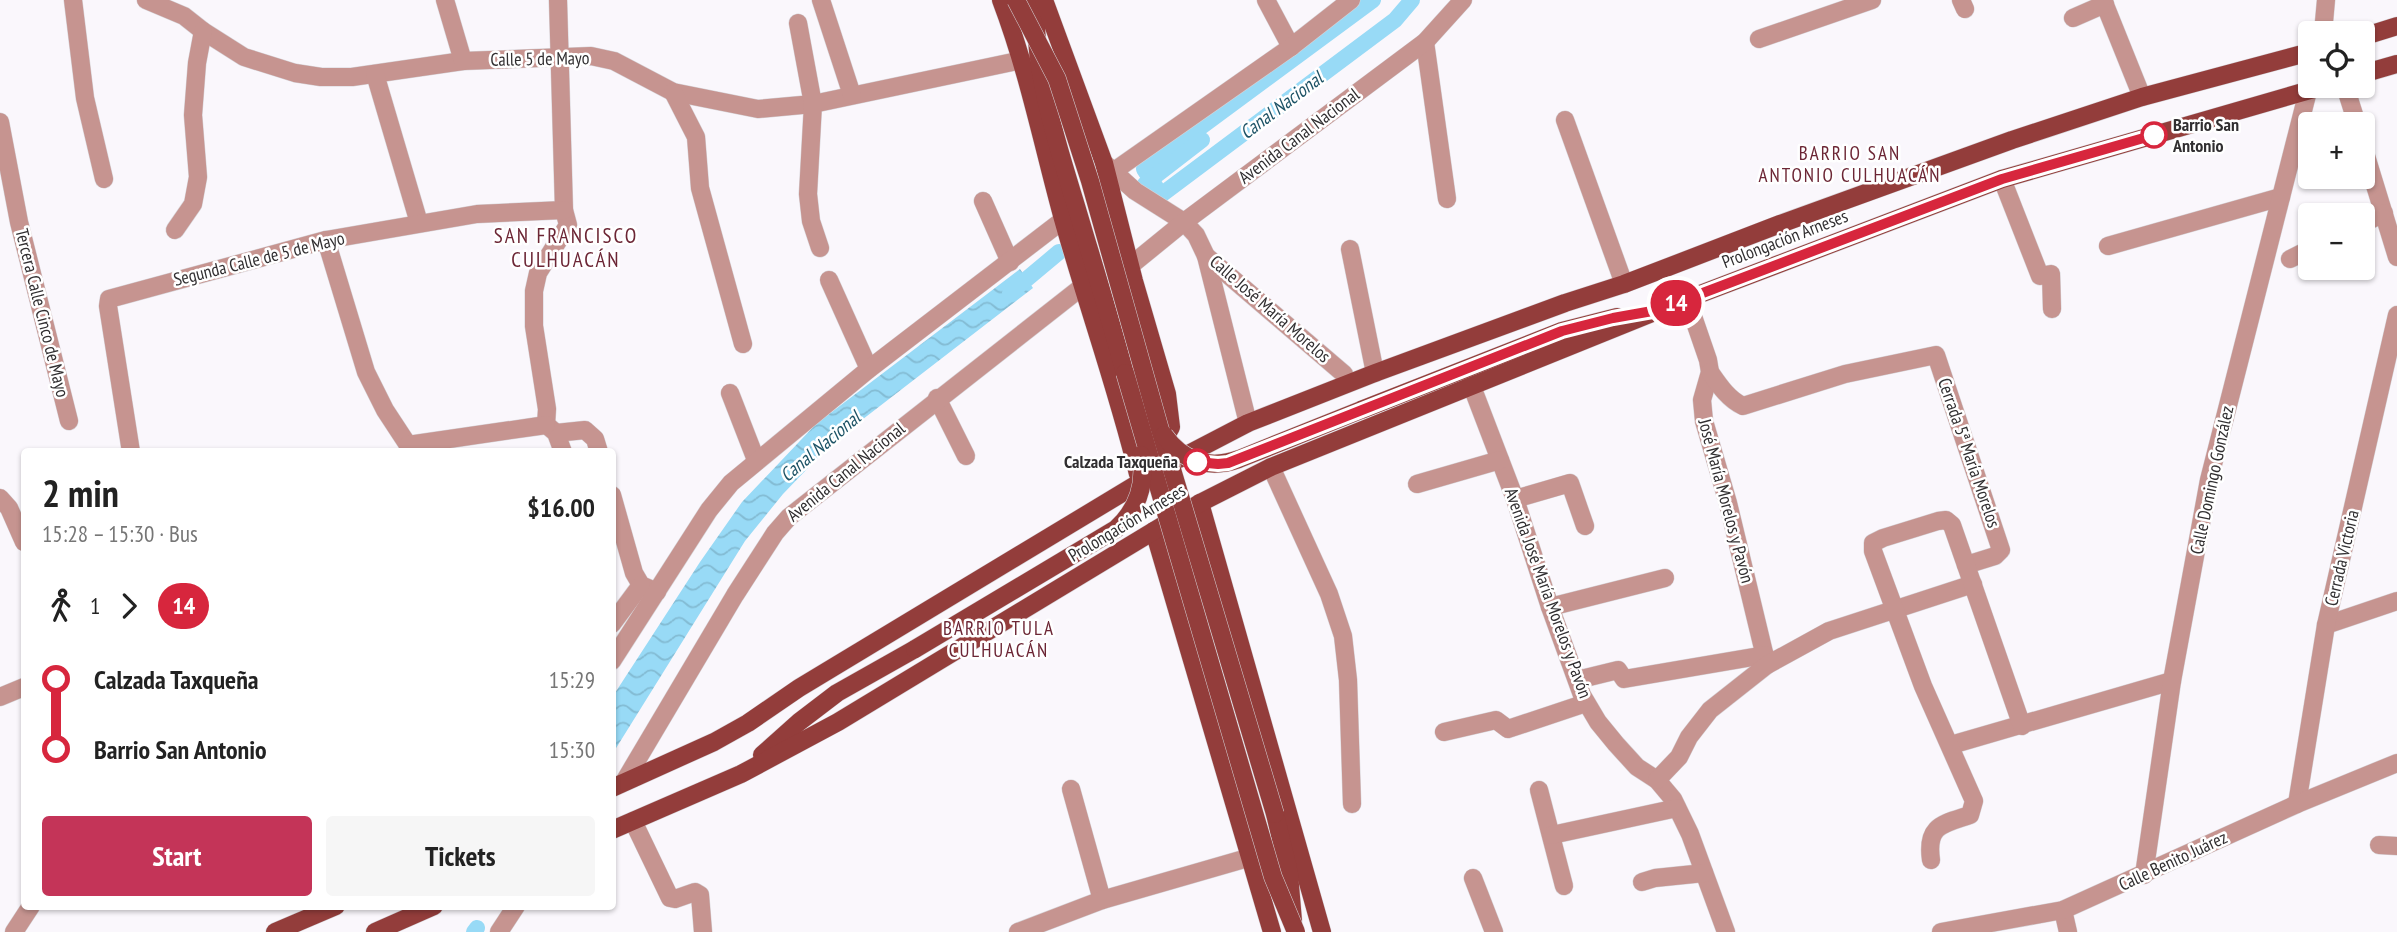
<!DOCTYPE html>
<html lang="en">
<head>
<meta charset="utf-8">
<style>
  body { margin:0; font-family:"PT Sans Narrow",sans-serif; background:#f6f6f6; color:#222; height:100vh; display:flex; flex-direction:column; font-size:26px; white-space:nowrap }
  * { box-sizing:border-box; margin:0 }
  p { font-size:23px; color:#767676 }
  .icon { flex:none; width:38px; height:38px; fill:none; stroke:currentColor; stroke-width:2; stroke-linecap:round; stroke-linejoin:round }
  .map { position:relative; flex:1; overflow:hidden }
  .sheet { position:absolute; left:21px; top:448px; width:595px; height:462px; display:flex; flex-direction:column; background:#fff; border-radius:7px; box-shadow:0 2px 5px #0004 }
  .sheet>* { flex:none }
  .badge { padding:0 14px; border-radius:23px; font-size:24px; line-height:46px }
  .tools { position:absolute; left:2298px; top:21px; display:grid; gap:14px }
  .tools a { display:grid; place-items:center; width:77px; height:77px; border-radius:7px; background:#fff; box-shadow:0 2px 5px #0004; font-size:35px }
  .map>.badge { position:absolute; translate:-50% -50%; box-shadow:0 0 0 4px #fff }
  .legs { display:flex; align-items:center; gap:10px; height:77px; padding:0 21px; font-size:23px }
  .legs p { margin-inline-start:auto }
  .summary { display:flex; align-items:center; justify-content:space-between; height:119px; padding:0 21px }
  h1 { font-size:38px; font-weight:700; line-height:52px }
  .primary-button { display:flex; gap:14px; margin-top:auto; padding:14px 21px }
  .primary-button a { flex:1; height:80px; border-radius:7px; background:#c43458; color:#fff; font-size:28px; font-weight:700; line-height:80px; text-align:center }
  .primary-button a+a { background:#f6f6f6; color:#222 }
  ul { padding:0 21px; list-style:none }
  li { display:flex; align-items:center; gap:24px; height:70px; font-size:26px }
  li i { display:grid; place-items:center; width:10px; height:100%; margin:0 9px; background:currentColor }
  li i::after { content:''; width:18px; height:18px; margin:-9px; border:5px solid; border-radius:50%; background:#fff }
  li p { margin-inline-start:auto }
  li:first-child i { background:linear-gradient(#0000 50%,currentColor 0) }
  li:last-child i { background:linear-gradient(currentColor 50%,#0000 0) }
  .map>svg:first-child { display:block }
</style>
</head>
<body>
<div class="map">
<svg width="2397" height="932" viewBox="0 0 2397 932">
  <defs>
    <pattern id="water-waves" width="16" height="10" patternUnits="userSpaceOnUse" patternTransform="scale(1.75)"><rect width="16" height="10" fill="#98daf6"/><path d="M0 5q4-4 8 0t8 0" fill="none" stroke="#83bbd3"/></pattern>
  </defs>
  <rect width="100%" height="100%" fill="#faf7fc"/>
  <!-- water -->
  <path fill="url(#water-waves)" d="M1020 269 1033 288 832 443 783 494 745 541 613 753V696L700 562 742 502 816 424Z"/>
  <g fill="none" stroke-linecap="round" stroke-linejoin="round">
    <!-- canal -->
    <g stroke="#98daf6" stroke-width="16">
      <path d="M1373 0 1144 169 1161 195 1395 20 1412 0"/>
      <path d="M1145 184 1202 140"/>
      <path d="M1010 293 1059 252"/>
      <path d="M474 932 477 928"/>
    </g>
    <!-- minor casing -->
    <g stroke="#d6d3d7" stroke-width="19">
      <g id="minor">
        <path d="M73 0 85 98 104 179"/>
        <path d="M146 0 184 16 203 31 244 57 295 73 321 77H352L463 61 591 56 614 61 673 92 758 109 813 104 1022 60"/>
        <path d="M445 0 463 61"/>
        <path d="M821 0 852 95"/>
        <path d="M1266 0 1291 47"/>
        <path d="M1961 0 1965 9"/>
        <path d="M2103 0 2142 97"/>
        <path d="M2073 18 2105 4"/>
        <path d="M798 23 813 104 808 194 811 221 820 248"/>
        <path d="M2323 33 2326 0"/>
        <path d="M1759 39 1872 0"/>
        <path d="M1425 42 1447 199"/>
        <path d="M375 74 419 223"/>
        <path d="M2345 86 2357 124"/>
        <path d="M673 92 696 137 700 188 743 344"/>
        <path d="M1565 120 1624 284"/>
        <path d="M0 122 19 222 69 421"/>
        <path d="M2362 143 2397 257"/>
        <path d="M1104 163 1135 191 1184 222 1196 235 1206 256 1344 374"/>
        <path d="M1114 171 1291 47 1351 0"/>
        <path d="M2002 179 2040 276 2051 274 2052 309"/>
        <path d="M983 201 1010 262"/>
        <path d="M2362 224 2384 213"/>
        <path d="M175 230 193 204 198 177 193 115 197 63 203 31"/>
        <path d="M326 240 366 372 385 410 408 445"/>
        <path d="M2108 246 2281 197"/>
        <path d="M1350 249 1375 373"/>
        <path d="M1206 256 1248 423"/>
        <path d="M2290 259 2310 249"/>
        <path d="M1130 266 1184 222 1425 42 1463 0"/>
        <path d="M829 280 869 369"/>
        <path d="M1687 299 1708 360 1710 372 1702 400 1704 421 1728 503 1767 665"/>
        <path d="M1710 372C1719 385 1728 399 1743 406L1845 374 1936 355 2001 550 1995 556 1966 565"/>
        <path d="M1471 384 1515 499 1550 607 1582 695 1598 722 1616 744 1637 767 1657 780 1673 799 1690 834 1726 932"/>
        <path d="M730 393 756 460"/>
        <path d="M937 398 966 456"/>
        <path d="M546 425 547 409 534 326V291L538 273 568 225 564 210 558 0"/>
        <path d="M549 427 556 433 563 452"/>
        <path d="M556 433 585 430 595 439 599 452"/>
        <path d="M408 445 546 425"/>
        <path d="M131 452 108 306 109 299 326 240 477 214 564 210"/>
        <path d="M1271 467 1329 594 1343 636 1348 680 1352 804"/>
        <path d="M1417 484 1500 460"/>
        <path d="M612 495 634 573 641 585 657 592"/>
        <path d="M0 498 9 508 24 542"/>
        <path d="M1515 499 1570 483 1585 526"/>
        <path d="M1550 607 1665 578"/>
        <path d="M612 624 641 585"/>
        <path d="M2326 625 2397 601"/>
        <path d="M612 661 709 510 731 483 869 369 1063 220"/>
        <path d="M1577 680 1618 670 1624 679 1765 655"/>
        <path d="M0 697 24 687"/>
        <path d="M1444 732 1496 720 1508 729 1586 703"/>
        <path d="M1951 745 2172 681"/>
        <path d="M1657 780 1679 757 1689 737 1710 710 1767 665 1829 631 1973 584"/>
        <path d="M624 782 735 595 775 533 789 517 1083 286"/>
        <path d="M1071 789 1102 900"/>
        <path d="M1539 790 1564 886"/>
        <path d="M2297 804 2326 625 2397 315"/>
        <path d="M633 821 670 898 675 899 695 892 700 895 703 932"/>
        <path d="M1552 835 1677 808"/>
        <path d="M2379 845 2397 846"/>
        <path d="M1931 860C1926 825 1943 824 1970 815L1974 801 1923 686 1873 551V543L1883 538 1938 521 1946 520 1952 525 2022 726"/>
        <path d="M2144 875 2172 681 2209 480 2308 91"/>
        <path d="M1473 878 1494 932"/>
        <path d="M1642 882 1655 878 1704 873"/>
        <path d="M2063 910 2068 932"/>
        <path d="M14 932 31 906"/>
        <path d="M499 932 516 906"/>
        <path d="M1018 932 1102 900 1251 857"/>
        <path d="M1941 932 2063 910 2297 804 2397 763"/>
      </g>
    </g>
    <!-- major casing -->
    <g stroke="#d6d3d7" stroke-width="19">
      <g id="major">
        <path d="M1001 0C1028 71 1043 146 1063 219 1087 305 1117 388 1138 474"/>
        <path d="M1036 0C1033 72 1056 140 1077 209 1093 263 1110 318 1125 373"/>
        <path d="M1044 0 1104 163 1134 281 1167 394 1171 427 1162 443V450"/>
        <path d="M2362 37 2397 26"/>
        <path d="M2362 74 2397 64"/>
        <path d="M1361 410 1562 331 1617 317"/>
        <path d="M1175 461 1248 423 1375 373 1565 303 1624 284 1780 224 2012 140 2142 97 2310 52"/>
        <path d="M1200 503 1322 932"/>
        <path d="M1154 531 1272 932"/>
        <path d="M762 755 799 722 837 693 915 649"/>
        <path d="M612 788 714 742 748 723 799 688 1152 475"/>
        <path d="M1275 814 1289 873 1293 921"/>
        <path d="M612 830 741 774 838 722 1200 503 1271 467 1687 299 2002 179 2324 86"/>
        <path d="M275 932 336 906"/>
        <path d="M375 932 434 906"/>
      </g>
    </g>
    <!-- minor -->
    <use href="#minor" stroke="#c69490" stroke-width="18"/>
    <!-- major -->
    <use href="#major" stroke="#933d3b" stroke-width="18"/>
    <!-- major-bridge casing -->
    <g stroke="#d6d3d7" stroke-width="19" stroke-linecap="butt">
      <g id="major-bridge">
        <path d="M1016 0 1057 79 1090 181 1159 426 1275 814"/>
        <path d="M1125 373 1273 877 1296 932"/>
        <path d="M1164 435C1182 461 1209 470 1239 459L1361 410"/>
        <path d="M915 649 1116 529C1138 509 1146 484 1141 455"/>
      </g>
    </g>
    <!-- major-bridge -->
    <use href="#major-bridge" stroke="#933d3b" stroke-width="18"/>
  </g>
  <g fill="none" stroke-linecap="round" stroke-linejoin="round">
    <!-- line-1 casing -->
    <g stroke="#fff" stroke-width="16">
      <path id="line-1" d="M1197 462 1218 464 1228 463 1562 331 1613 318 1658 310 2002 179 2154 135"/>
    </g>
    <!-- line-1 -->
    <use href="#line-1" stroke="#d7263d" stroke-width="10"/>
  </g>
  <!-- markers -->
  <g fill="#fff" stroke="#d7263d" stroke-width="3.5">
    <circle cx="2154" cy="135" r="12"/>
    <circle cx="1197" cy="462" r="12"/>
  </g>
  <g text-anchor="middle" stroke-width="5" stroke-linejoin="round" paint-order="stroke">
    <!-- street labels -->
    <g font-size="18" fill="#312f31" stroke="#fff">
      <text transform="translate(540 59) rotate(-1)" y="6">Calle 5 de Mayo</text>
      <text transform="translate(1299 136) rotate(-37)" y="6">Avenida Canal Nacional</text>
      <text transform="translate(1785 239) rotate(-21)" y="6">Prolongación Arneses</text>
      <text transform="translate(259 259) rotate(-14)" y="6">Segunda Calle de 5 de Mayo</text>
      <text transform="translate(1270 309) rotate(41)" y="6">Calle José María Morelos</text>
      <text transform="translate(42 313) rotate(76)" y="6">Tercera Calle Cinco de Mayo</text>
      <text transform="translate(1969 453) rotate(71)" y="6">Cerrada 5ª María Morelos</text>
      <text transform="translate(846 472) rotate(-39)" y="6">Avenida Canal Nacional</text>
      <text transform="translate(2212 480) rotate(-78)" y="6">Calle Domingo González</text>
      <text transform="translate(1726 501) rotate(75)" y="6">José María Morelos y Pavón</text>
      <text transform="translate(1127 523) rotate(-31)" y="6">Prolongación Arneses</text>
      <text transform="translate(2342 558) rotate(-77)" y="6">Cerrada Victoria</text>
      <text transform="translate(1548 593) rotate(70)" y="6">Avenida José María Morelos y Pavón</text>
      <text transform="translate(2173 861) rotate(-25)" y="6">Calle Benito Juárez</text>
    </g>
    <!-- stop labels -->
    <g font-size="18" font-weight="bold" fill="#312f31" stroke="#fff" text-anchor="start">
      <text x="2173" y="131">Barrio San<tspan x="2173" dy="21">Antonio</tspan></text>
      <text x="1178" y="468" text-anchor="end">Calzada Taxqueña</text>
    </g>
    <!-- water labels -->
    <g font-size="19" font-style="italic" fill="#1d5366" stroke="#fff">
      <text transform="translate(1281 105) rotate(-37)" y="7">Canal Nacional</text>
      <text transform="translate(820 446) rotate(-40)" y="7">Canal Nacional</text>
    </g>
    <!-- neighbourhood labels -->
    <g font-size="19" letter-spacing="2" fill="#6c2635" stroke="#fff">
      <text x="1850" y="160">BARRIO SAN<tspan x="1850" dy="22">ANTONIO CULHUACÁN</tspan></text>
      <text x="999" y="635">BARRIO TULA<tspan x="999" dy="22">CULHUACÁN</tspan></text>
    </g>
    <!-- quarter labels -->
    <g font-size="21" letter-spacing="2" fill="#6c2635" stroke="#fff">
      <text x="566" y="243">SAN FRANCISCO<tspan x="566" dy="24">CULHUACÁN</tspan></text>
    </g>
  </g>
</svg>
<div class="tools">
<a><svg class="icon" aria-label="locate" viewBox="0 0 24 24"><circle cx="12" cy="12" r="6"/><path d="M12 2v4M12 18v4M2 12h4M18 12h4"/></svg></a>
<a>+</a>
<a>−</a>
</div>
<b class="badge" style="left:1676px;top:303px;background:#d7263d;color:#fff">14</b>
<section class="sheet">
<div class="summary"><div><h1>2 min</h1><p>15:28 – 15:30 · Bus</p></div><b>$16.00</b></div>
<div class="legs"><svg class="icon" aria-label="walk" viewBox="0 0 24 24"><circle cx="13" cy="4" r="2"/><path d="M13 8l-2 6 4 7M11 14l-3 7M7 12l3-4h3l4 4"/></svg>1<svg class="icon" aria-label="forward" viewBox="0 0 24 24"><path d="M9 5l7 7-7 7"/></svg><b class="badge" style="background:#d7263d;color:#fff">14</b></div>
<ul>
<li><i style="color:#d7263d"></i><b>Calzada Taxqueña</b><p>15:29</p></li>
<li><i style="color:#d7263d"></i><b>Barrio San Antonio</b><p>15:30</p></li>
</ul>
<div class="primary-button"><a>Start</a><a>Tickets</a></div>
</section>
</div>
</body>
</html>
